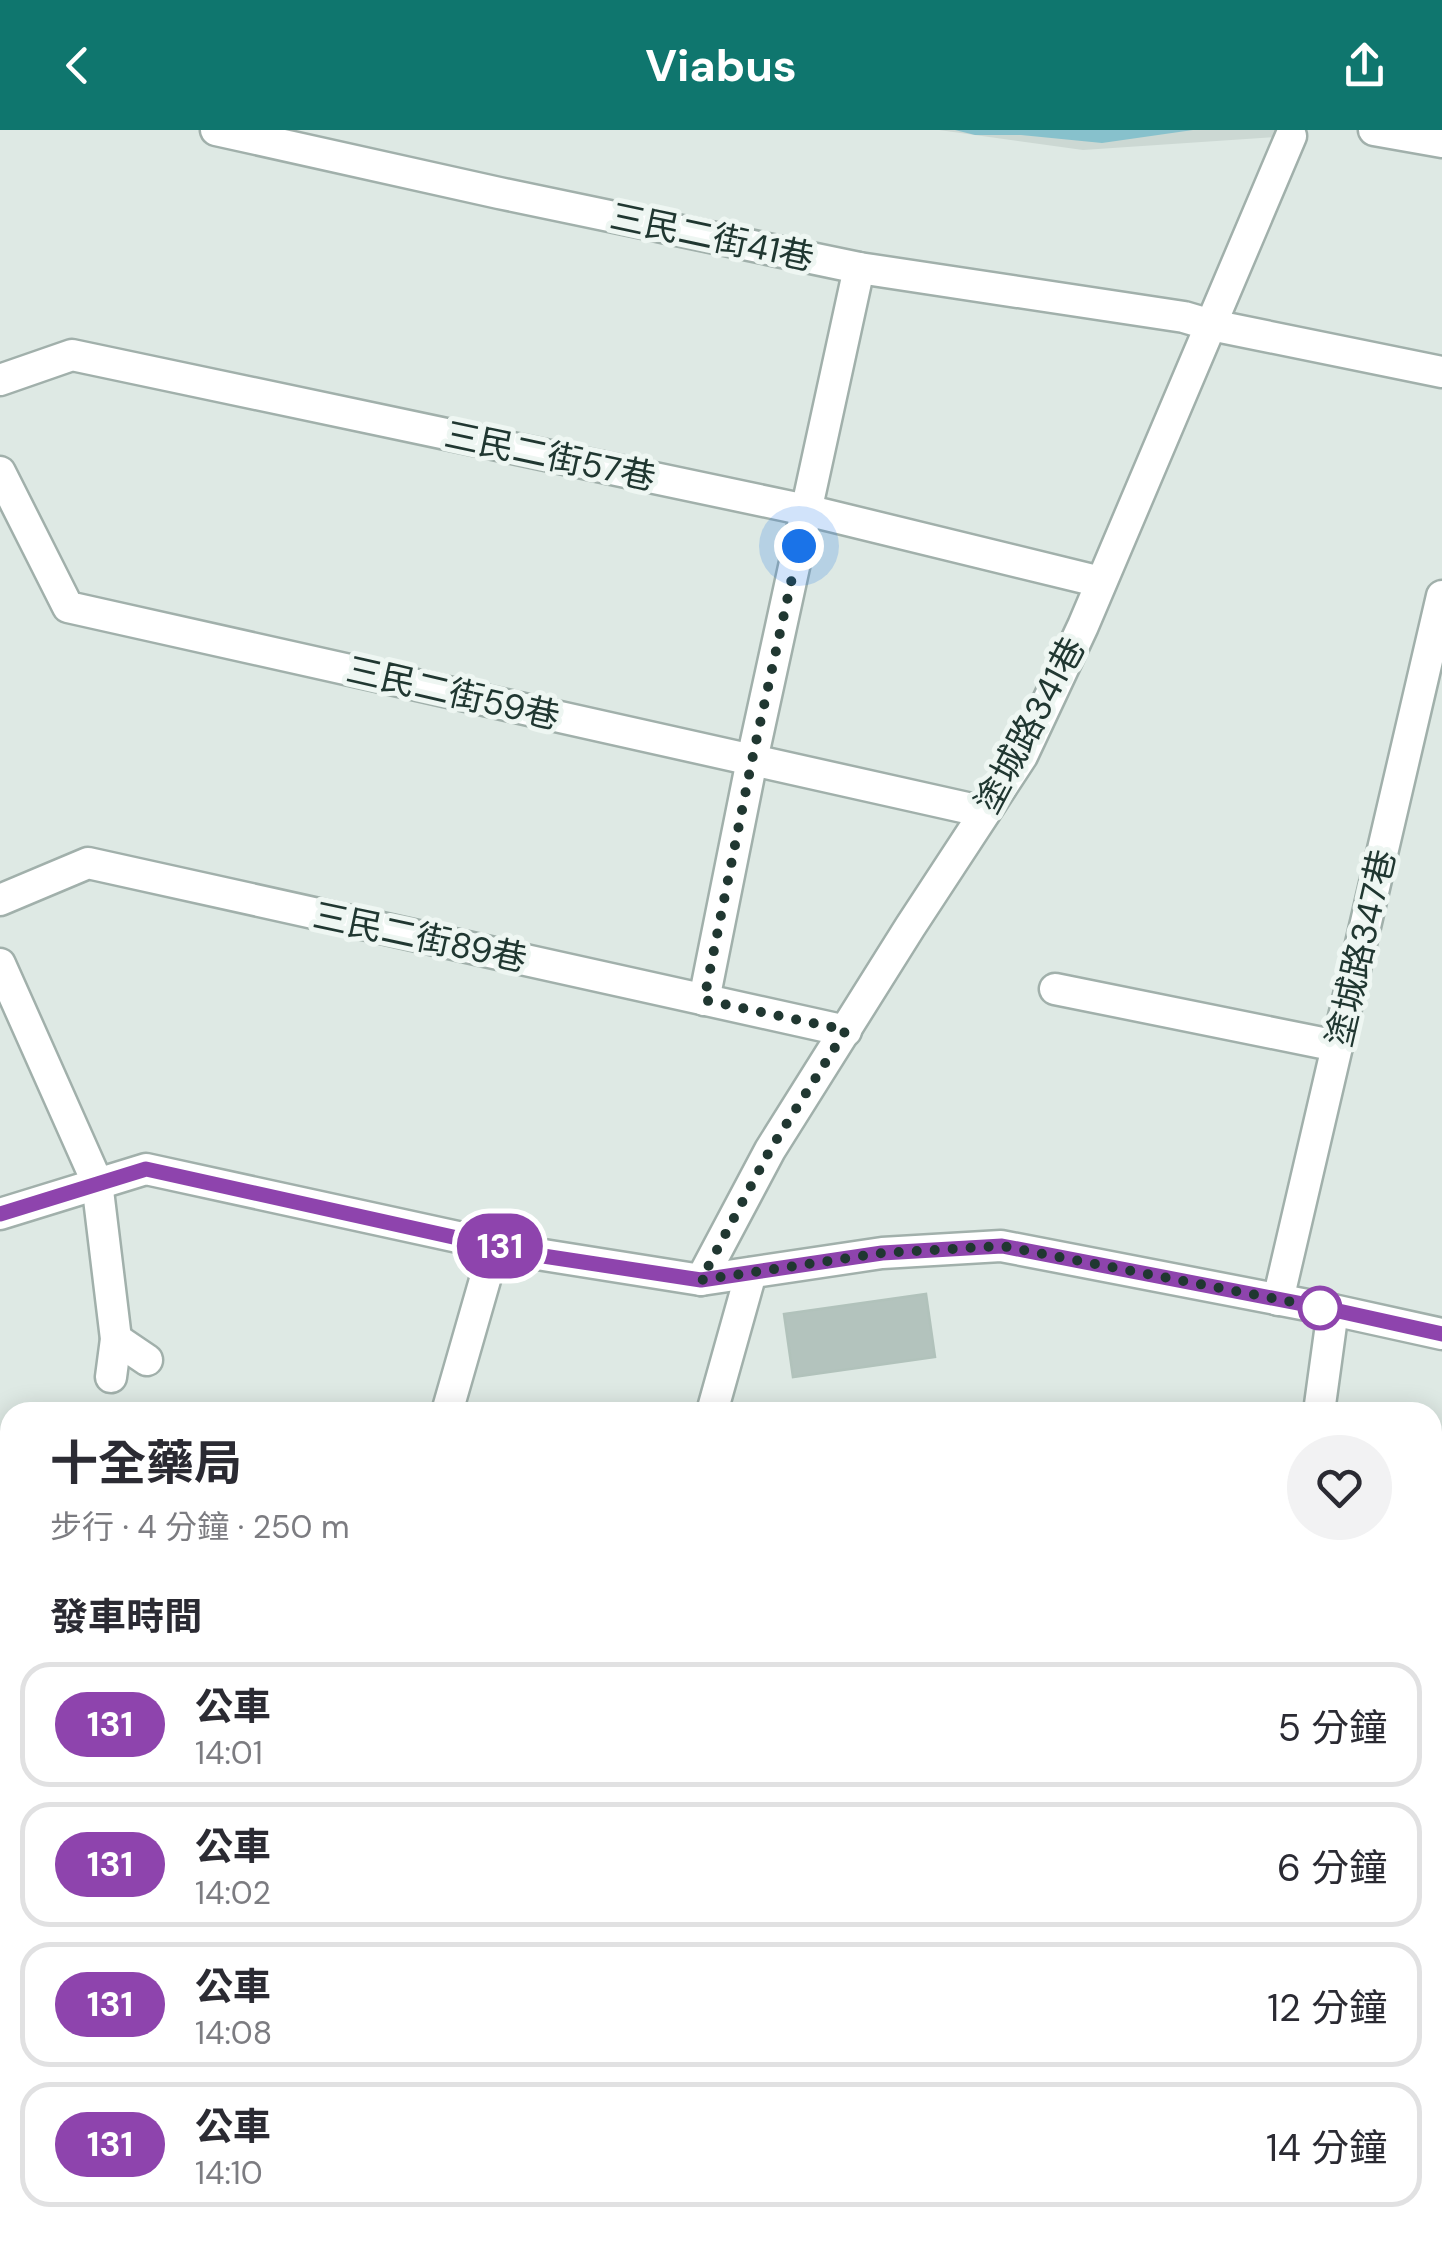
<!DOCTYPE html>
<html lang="zh-TW">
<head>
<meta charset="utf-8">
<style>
  body { margin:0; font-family:"DM Sans","Noto Sans TC",sans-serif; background:#f2f2f3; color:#2b2b33; height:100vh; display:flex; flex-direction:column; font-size:38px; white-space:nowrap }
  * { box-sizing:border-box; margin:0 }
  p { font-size:32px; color:#7c7c81 }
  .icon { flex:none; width:55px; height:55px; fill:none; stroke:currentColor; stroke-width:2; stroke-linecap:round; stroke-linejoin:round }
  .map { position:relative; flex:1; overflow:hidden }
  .details { position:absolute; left:0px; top:1272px; width:1442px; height:842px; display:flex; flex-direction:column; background:#fff; border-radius:30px 30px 0 0; box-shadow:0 5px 25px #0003 }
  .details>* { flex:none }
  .badge { padding:0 20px; border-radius:32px; font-size:35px; line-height:65px }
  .you { position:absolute; width:50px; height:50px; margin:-25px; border:8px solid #fff; border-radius:50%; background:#1a73e8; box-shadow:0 0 0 15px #1a73e833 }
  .map>.badge { position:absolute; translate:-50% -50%; box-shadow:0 0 0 5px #fff }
  h2 { padding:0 50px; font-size:38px; line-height:90px }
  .round { display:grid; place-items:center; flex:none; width:105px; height:105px; border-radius:52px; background:#f2f2f3 }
  .summary { display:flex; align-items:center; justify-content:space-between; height:170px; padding:0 50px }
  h1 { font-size:48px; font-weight:700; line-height:75px }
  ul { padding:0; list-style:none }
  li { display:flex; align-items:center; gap:30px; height:125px; margin:0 20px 15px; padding:0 30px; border:5px solid #e1e1e2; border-radius:30px }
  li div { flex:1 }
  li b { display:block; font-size:38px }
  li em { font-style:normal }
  li .badge { min-width:110px; font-weight:700; text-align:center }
  header { display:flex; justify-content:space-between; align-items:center; height:130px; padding:0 50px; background:#0f766e; color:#fff; font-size:45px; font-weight:700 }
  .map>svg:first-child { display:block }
</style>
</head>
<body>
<header><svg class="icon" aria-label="back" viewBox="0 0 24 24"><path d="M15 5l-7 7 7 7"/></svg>Viabus<svg class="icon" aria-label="share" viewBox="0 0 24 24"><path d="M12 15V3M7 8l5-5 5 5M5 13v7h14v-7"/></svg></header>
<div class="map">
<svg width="1442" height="2114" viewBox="0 0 1442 2114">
  <rect width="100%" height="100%" fill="#dee9e4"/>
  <!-- built -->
  <path fill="#ccd8d3" d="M939 0H1294L1291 6 1083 20Z"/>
  <!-- water -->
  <path fill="#87c1cc" d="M955 0H1193L1102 13 1021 5H975Z"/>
  <!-- building -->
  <path fill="#b3c3bd" stroke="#b1c2bb" stroke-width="2.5" d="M926 1164 935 1227 793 1247 784 1184Z"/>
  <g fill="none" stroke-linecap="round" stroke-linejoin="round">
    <!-- minor casing -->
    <g stroke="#a1b0ab" stroke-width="35">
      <g id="minor">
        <path d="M216 0 499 63 859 138 1184 187 1211 195 1442 242"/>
        <path d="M1374 0 1442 12"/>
        <path d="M0 250 72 225 806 380 1101 452"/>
        <path d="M0 342 68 477 985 682"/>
        <path d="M0 770 88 733 846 901"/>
        <path d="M0 834 97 1052 116 1209 111 1247"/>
        <path d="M1055 859 1337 916"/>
        <path d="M704 870 752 630 859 138"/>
        <path d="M0 1084 146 1039 531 1123 701 1150 882 1123 1001 1116 1333 1180 1442 1204"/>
        <path d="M701 1150 770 1020 910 797 1022 626 1083 496 1291 6"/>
        <path d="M1278 1170 1442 466"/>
        <path d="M116 1209 147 1230"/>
        <path d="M447 1282 495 1115"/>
        <path d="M712 1282 751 1143"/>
        <path d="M1319 1282 1333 1180"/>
        <path d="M0 1537 10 1539"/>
        <path d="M1432 1635 1442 1592"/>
        <path d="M1432 1882 1442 1884"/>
        <path d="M449 2105 450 2114"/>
        <path d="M517 2105 529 2114"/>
        <path d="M1114 2105 1142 2114"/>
        <path d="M1325 2109 1326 2105"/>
        <path d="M113 2114 124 2105"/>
        <path d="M1176 2114 1178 2105"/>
      </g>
    </g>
    <!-- minor -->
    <use href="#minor" stroke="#fff" stroke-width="30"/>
  </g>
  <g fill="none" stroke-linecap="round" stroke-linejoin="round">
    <!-- line casing -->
    <g stroke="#fff" stroke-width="22">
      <path id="line" d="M0 1084 146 1039 530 1124 701 1150 882 1123 1002 1116 1334 1180 1442 1204"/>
    </g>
    <!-- line -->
    <use href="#line" stroke="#8e44ad" stroke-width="15"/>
    <!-- walk -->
    <path stroke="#203731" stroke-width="10" stroke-dasharray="0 18" d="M799 416 752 630 704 870 846 900 770 1020 701 1150 882 1123 1002 1116 1334 1180 1320 1178"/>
  </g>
  <!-- markers -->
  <circle fill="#fff" stroke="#8e44ad" stroke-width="5" cx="1320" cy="1178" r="20"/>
  <g text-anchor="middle" stroke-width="10" stroke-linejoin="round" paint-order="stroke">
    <!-- street labels -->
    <g font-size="35" fill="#203731" stroke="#eef6f2">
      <text transform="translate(712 107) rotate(12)" y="12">三民二街41巷</text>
      <text transform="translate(550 326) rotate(12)" y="12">三民二街57巷</text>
      <text transform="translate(453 563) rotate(13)" y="12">三民二街59巷</text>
      <text transform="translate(1030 595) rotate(-62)" y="12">塗城路341巷</text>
      <text transform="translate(420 807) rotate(12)" y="12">三民二街89巷</text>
      <text transform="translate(1361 818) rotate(-77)" y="12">塗城路347巷</text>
    </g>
  </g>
</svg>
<div class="you" style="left:799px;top:416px"></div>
<b class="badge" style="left:500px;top:1116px;background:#8e44ad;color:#fff">131</b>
<section class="details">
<div class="summary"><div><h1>十全藥局</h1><p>步行 · 4 分鐘 · 250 m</p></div><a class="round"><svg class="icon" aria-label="heart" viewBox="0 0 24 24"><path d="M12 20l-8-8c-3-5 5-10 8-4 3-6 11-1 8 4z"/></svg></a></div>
<h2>發車時間</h2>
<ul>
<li><span class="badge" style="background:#8e44ad;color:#fff">131</span><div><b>公車</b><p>14:01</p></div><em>5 分鐘</em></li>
<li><span class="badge" style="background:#8e44ad;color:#fff">131</span><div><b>公車</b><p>14:02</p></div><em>6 分鐘</em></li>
<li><span class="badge" style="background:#8e44ad;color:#fff">131</span><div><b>公車</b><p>14:08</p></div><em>12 分鐘</em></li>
<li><span class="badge" style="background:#8e44ad;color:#fff">131</span><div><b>公車</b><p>14:10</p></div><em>14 分鐘</em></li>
</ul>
</section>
</div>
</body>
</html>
